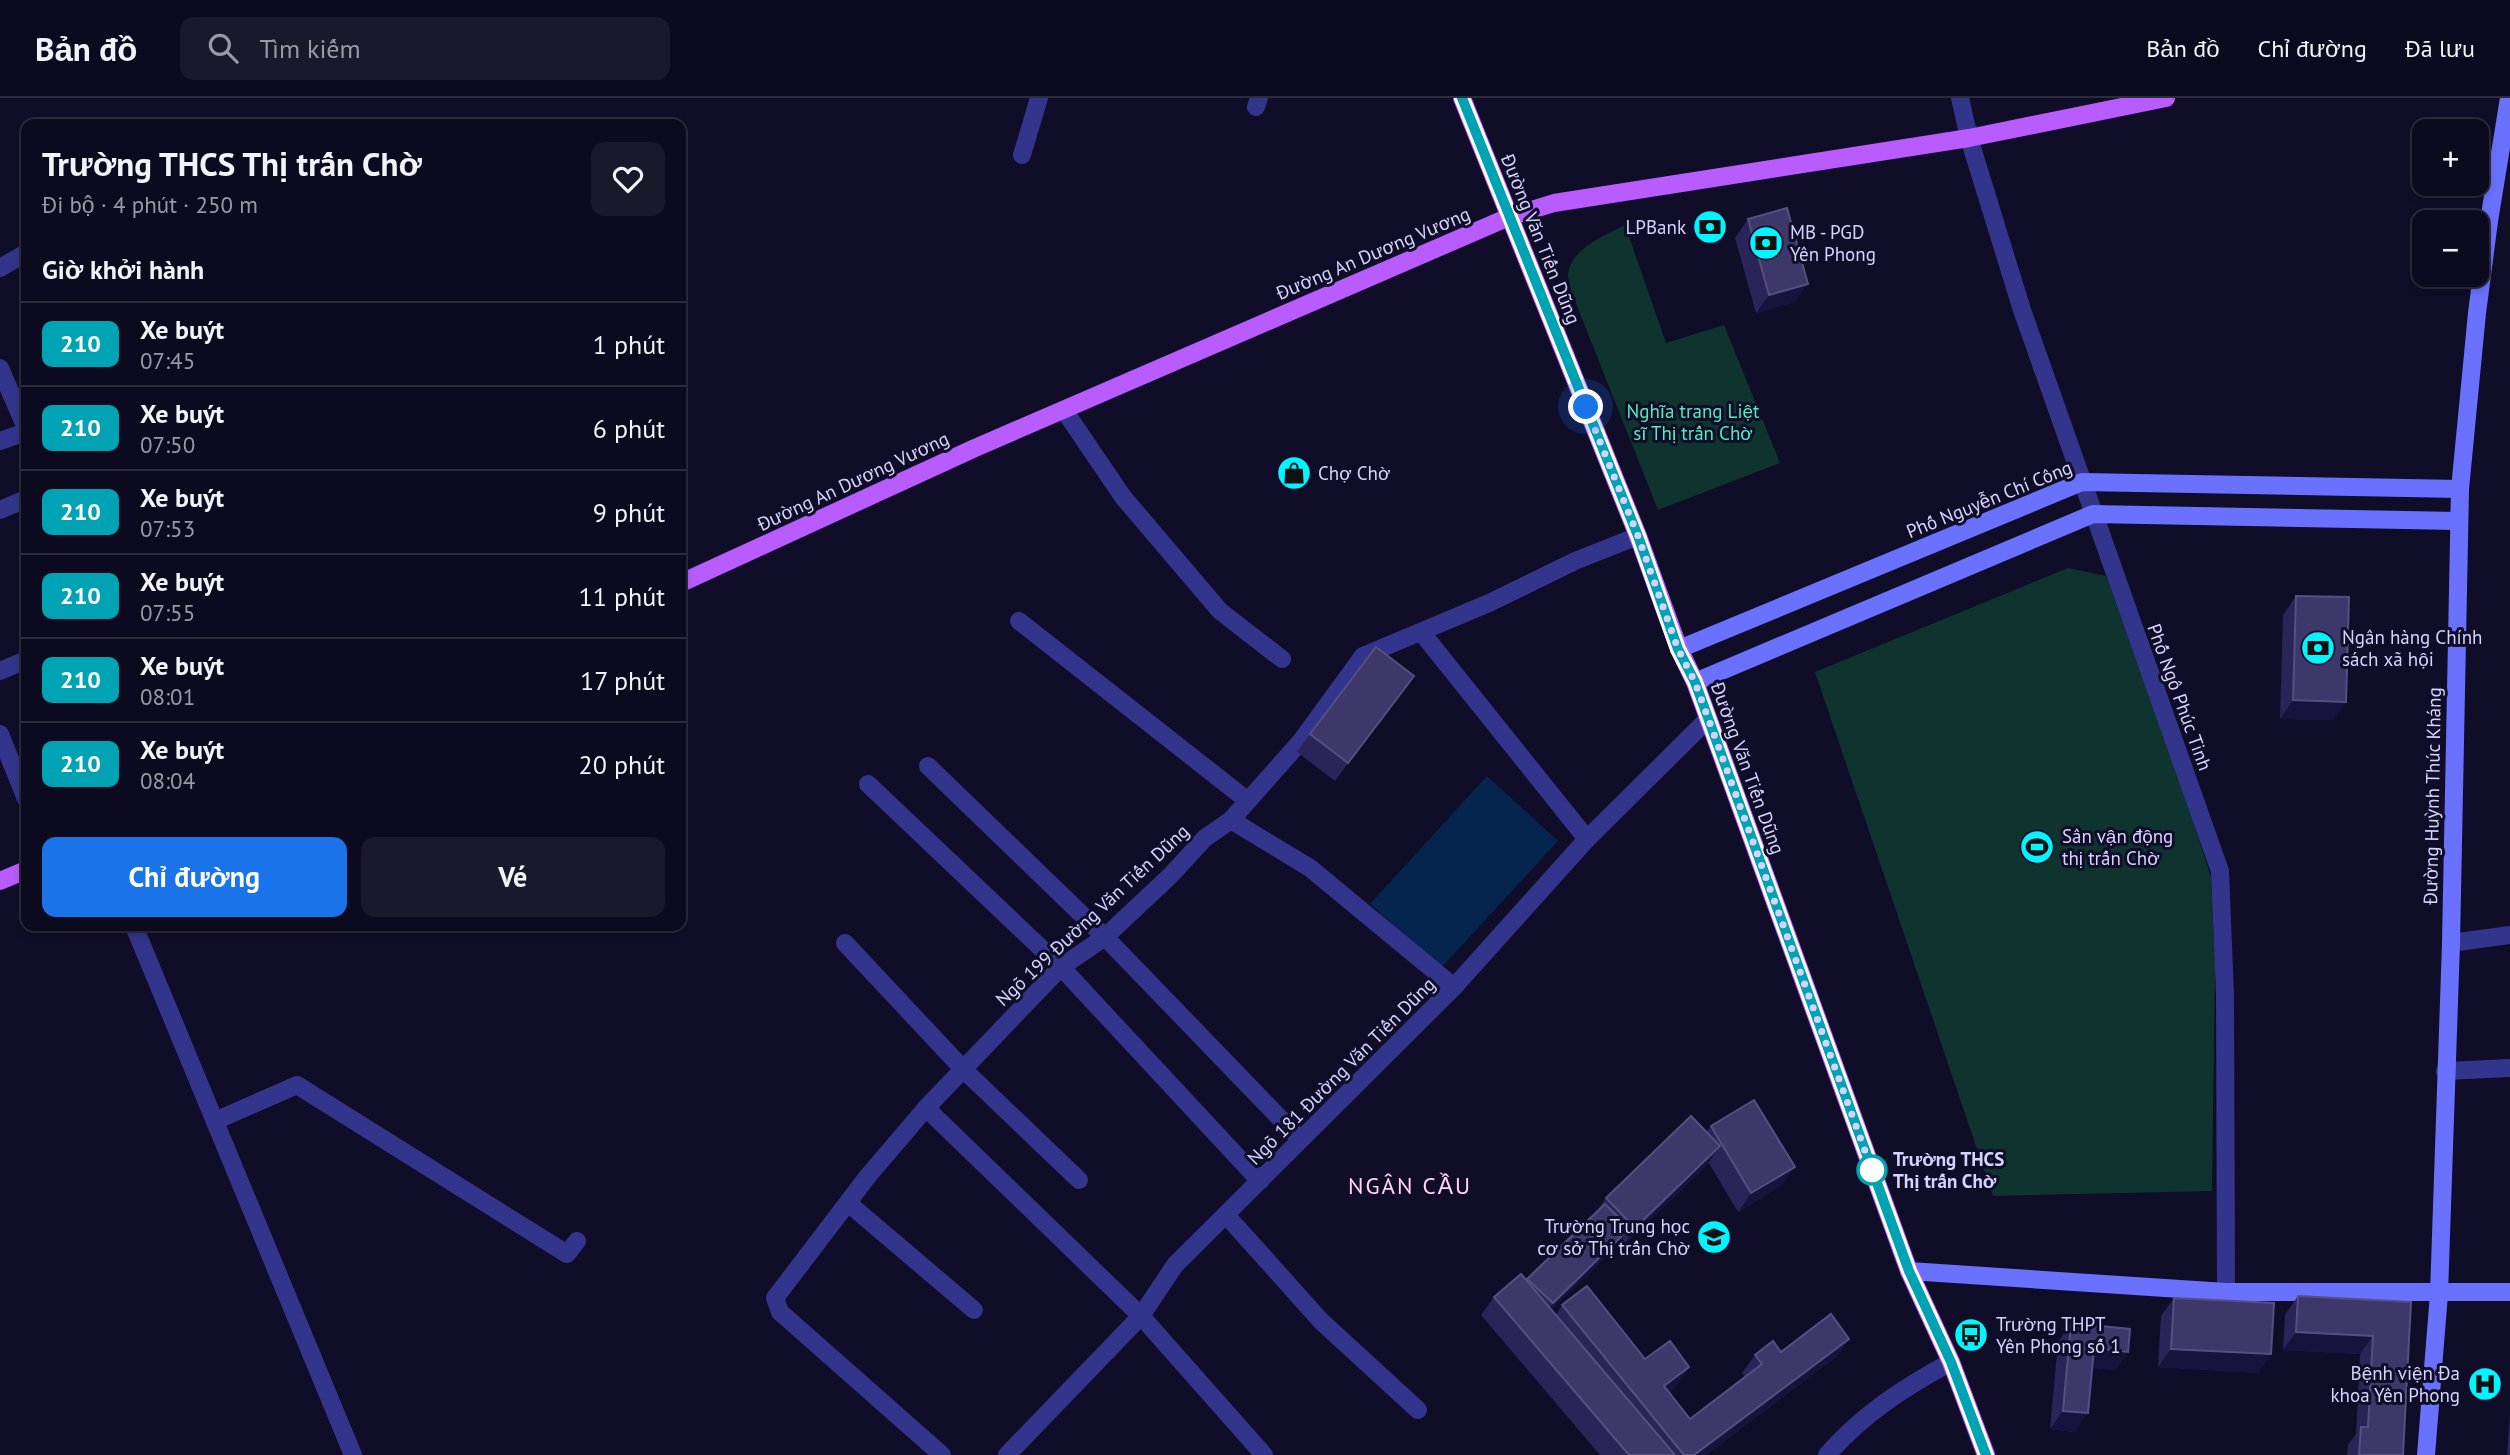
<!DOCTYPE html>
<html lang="vi">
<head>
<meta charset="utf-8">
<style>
  body { margin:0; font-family:"PT Sans",sans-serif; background:#1a182b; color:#f1f3f6; height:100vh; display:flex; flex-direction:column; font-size:26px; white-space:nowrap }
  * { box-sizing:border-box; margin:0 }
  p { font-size:23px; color:#9a9aa4 }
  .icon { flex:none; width:38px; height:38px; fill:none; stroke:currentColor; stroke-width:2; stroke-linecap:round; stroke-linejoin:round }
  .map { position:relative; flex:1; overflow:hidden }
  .panel { position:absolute; left:21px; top:21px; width:665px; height:812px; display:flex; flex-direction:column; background:#0c0a1e; border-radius:14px; box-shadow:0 4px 10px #0003,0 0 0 2px #2c2b3c }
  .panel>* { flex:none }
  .badge { padding:0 14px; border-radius:10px; font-size:24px; line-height:46px }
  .buttons { position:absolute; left:2412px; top:21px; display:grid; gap:14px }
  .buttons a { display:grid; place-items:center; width:77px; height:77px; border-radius:14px; background:#0c0a1e; box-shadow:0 4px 10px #0003,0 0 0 2px #2c2b3c; font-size:35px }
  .you { position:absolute; width:35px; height:35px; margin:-18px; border:5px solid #fff; border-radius:50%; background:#1a73e8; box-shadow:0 0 0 10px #1a73e833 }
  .map>.badge { position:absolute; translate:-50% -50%; box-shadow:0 0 0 4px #fff }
  h2 { padding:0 21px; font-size:26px; line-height:63px }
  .round { display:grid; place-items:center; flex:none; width:74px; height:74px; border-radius:14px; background:#1a182b }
  .summary { display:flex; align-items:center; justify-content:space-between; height:119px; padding:0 21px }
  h1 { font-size:33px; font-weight:700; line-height:52px }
  .button { display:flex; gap:14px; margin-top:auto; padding:14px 21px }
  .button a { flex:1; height:80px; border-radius:14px; background:#1a73e8; color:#fff; font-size:28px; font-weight:700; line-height:80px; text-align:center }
  .button a+a { background:#1a182b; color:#f1f3f6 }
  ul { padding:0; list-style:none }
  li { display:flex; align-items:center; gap:21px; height:84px; padding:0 21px; border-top:2px solid #2c2b3c }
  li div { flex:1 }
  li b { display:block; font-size:26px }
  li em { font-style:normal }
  li .badge { min-width:77px; font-weight:700; text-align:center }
  header { display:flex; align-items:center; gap:42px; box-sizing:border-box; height:98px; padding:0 35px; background:#0c0a1e; border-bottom:2px solid #2c2b3c }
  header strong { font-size:33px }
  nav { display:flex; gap:38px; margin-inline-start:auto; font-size:24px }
  .search { width:490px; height:63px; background:#1a182b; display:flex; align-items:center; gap:18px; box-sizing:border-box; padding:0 24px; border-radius:14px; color:#9a9aa4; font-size:26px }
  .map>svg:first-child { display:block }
</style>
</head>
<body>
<header>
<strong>Bản đồ</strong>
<div class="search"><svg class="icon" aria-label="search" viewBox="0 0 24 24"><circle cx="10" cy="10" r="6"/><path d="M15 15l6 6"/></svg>Tìm kiếm</div>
<nav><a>Bản đồ</a><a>Chỉ đường</a><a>Đã lưu</a></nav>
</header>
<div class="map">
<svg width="2510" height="1357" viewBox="0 0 2510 1357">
  <rect width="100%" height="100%" fill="#100d28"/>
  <!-- green -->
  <g fill="#0f332f">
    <path d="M1625 127 1666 245 1724 227 1780 365 1658 412 1577 208C1574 199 1568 185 1568 176 1571 150 1606 137 1625 127Z"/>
    <path d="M2068 470 2106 478 2177 674 2211 779 2215 871 2212 1093 1993 1098 1815 574Z"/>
  </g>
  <!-- water -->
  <path fill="#06254e" d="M1487 678 1558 743 1441 870 1370 806Z"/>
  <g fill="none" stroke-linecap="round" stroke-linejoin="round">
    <!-- street -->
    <g stroke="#33358c" stroke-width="18">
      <path d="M1960 0 1969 40 2022 212 2220 773 2225 897 2226 1194"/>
      <path d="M1256 9 1259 0"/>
      <path d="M1022 57 1039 0"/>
      <path d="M0 170 26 155"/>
      <path d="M0 270 26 330"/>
      <path d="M1064 312 1123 399 1220 513 1282 561"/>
      <path d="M0 343 26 334"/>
      <path d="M0 412 26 401"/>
      <path d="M1019 523 1248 703"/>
      <path d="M1422 535 1587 741"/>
      <path d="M0 573 26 562"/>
      <path d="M0 636 26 701"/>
      <path d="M928 668 1105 839 1300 1041"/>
      <path d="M868 686 1061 869 1260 1083"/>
      <path d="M1231 722 1310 770 1454 889"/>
      <path d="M134 828 353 1357"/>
      <path d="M845 845 964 972 1079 1082"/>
      <path d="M2451 845 2510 837"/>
      <path d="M2445 973 2510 970"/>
      <path d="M926 1010 1141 1218 1264 1357"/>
      <path d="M215 1023 297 987 567 1156 577 1143"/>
      <path d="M848 1105 974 1212"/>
      <path d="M1226 1117 1321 1223 1418 1312"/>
      <path d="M942 1357 780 1214 775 1200 868 1078 926 1010 1061 869 1105 839 1171 777 1205 740 1231 722 1301 643 1363 558 1489 505 1575 463 1638 438"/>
      <path d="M1007 1357 1141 1218 1175 1167 1454 889 1587 741 1708 621"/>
      <path d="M1827 1357C1863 1316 1903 1290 1951 1264"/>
    </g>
    <!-- secondary -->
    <g stroke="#6b71ff" stroke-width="18">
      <path d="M1679 551 2082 384 2460 391"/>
      <path d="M1695 584 2093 416 2458 423"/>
      <path d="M1909 1173 2226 1194H2510"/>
      <path d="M2426 1357 2439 1196 2451 845 2460 391 2477 215 2489 123 2509 0"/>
    </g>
    <!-- primary -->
    <g stroke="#b85bff" stroke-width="18">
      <path d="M1462 0 1638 438 1679 551 1695 584 1909 1173 1951 1264 1986 1357"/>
      <path d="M681 485 975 350 1509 119 1554 105 1969 40 2166 0"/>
      <path d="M0 783 26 772"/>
    </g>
  </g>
  <!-- wall -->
  <g fill="#2b2458">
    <path d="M1748 121 1795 204 1756 215 1735 140Z"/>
    <path d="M2296 498 2346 604 2333 622 2280 621 2283 517Z"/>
    <path d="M1414 578 1335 683 1297 654 1310 636Z"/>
    <path d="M1711 1028 1782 1087 1738 1114 1709 1065 1622 1149 1619 1145 1551 1212 1556 1217 1562 1207 1645 1261 1689 1269 1676 1288 1669 1294 1690 1321 1745 1279 1742 1275 1755 1257 1781 1254 1849 1241 1836 1259 1706 1357H1600L1481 1217 1494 1199 1526 1183 1597 1113 1606 1100 1706 1035Z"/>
    <path d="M2298 1198 2411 1204 2403 1357H2347L2348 1347 2356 1336 2360 1256 2283 1252 2285 1217Z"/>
    <path d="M2174 1200 2271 1256 2258 1275 2158 1269 2161 1218Z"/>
    <path d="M2071 1225 2128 1254 2115 1272 2092 1270 2075 1334 2050 1331 2058 1244Z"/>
    <path d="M2510 1317V1357H2507Z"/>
  </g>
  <!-- shaded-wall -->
  <g fill="#18133d">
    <path d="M1808 186 1795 204 1756 215 1769 197Z"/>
    <path d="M1414 578 1402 596 1335 683 1348 665Z"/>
    <path d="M2293 602 2346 604 2333 622 2280 621Z"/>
    <path d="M1720 1048 1707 1067 1622 1149 1635 1130Z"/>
    <path d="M1795 1069 1782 1087 1738 1114 1751 1095Z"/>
    <path d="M1630 1130 1617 1148 1540 1223 1553 1205Z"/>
    <path d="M2296 1234 2373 1238 2360 1256 2283 1252Z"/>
    <path d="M1849 1241 1836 1259 1706 1357H1694Z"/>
    <path d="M2094 1250 2128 1254 2115 1272 2081 1269Z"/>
    <path d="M2171 1251 2271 1256 2258 1275 2158 1269Z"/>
    <path d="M1689 1269 1676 1288 1652 1307 1664 1288Z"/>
    <path d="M2063 1313 2088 1315 2075 1334 2050 1331Z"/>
  </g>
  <!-- building -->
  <g fill="#3d376a" stroke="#555081" stroke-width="2">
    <path d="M1787 110 1808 186 1769 197 1748 121Z"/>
    <path d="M2296 498 2349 499 2346 604 2293 602Z"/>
    <path d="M1376 549 1414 578 1348 665 1310 636Z"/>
    <path d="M1754 1002 1795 1069 1751 1095 1711 1028Z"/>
    <path d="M1691 1018 1720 1048 1635 1130 1606 1100Z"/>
    <path d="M1605 1106 1630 1130 1553 1205 1527 1181Z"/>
    <path d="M1521 1176 1675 1357H1629L1494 1199Z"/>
    <path d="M1587 1188 1645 1261 1670 1243 1689 1269 1664 1288 1690 1321 1762 1266 1755 1257 1773 1243 1781 1254 1831 1216 1849 1241 1694 1357H1684L1562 1207Z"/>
    <path d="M2298 1198 2411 1204 2403 1357H2359L2361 1329H2368L2373 1238 2296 1234Z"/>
    <path d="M2174 1200 2274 1205 2271 1256 2171 1251Z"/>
    <path d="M2071 1225 2130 1231 2128 1254 2094 1250 2088 1315 2063 1313Z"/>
  </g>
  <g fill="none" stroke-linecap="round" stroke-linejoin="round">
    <!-- line casing -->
    <g stroke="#fff" stroke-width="16">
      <path id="line" d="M1462 0 1638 438 1678 551 1695 584 1909 1173 1951 1264 1986 1357"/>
    </g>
    <!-- line -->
    <use href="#line" stroke="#00a3b4" stroke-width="10"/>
    <!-- walk -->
    <path stroke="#d6d4ff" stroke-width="7" stroke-dasharray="0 12.6" d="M1586 309 1638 438 1678 551 1695 584 1872 1072"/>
  </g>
  <!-- icons -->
  <defs>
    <g id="bank-disc" transform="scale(1.75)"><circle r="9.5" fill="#00f5ff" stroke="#100d28"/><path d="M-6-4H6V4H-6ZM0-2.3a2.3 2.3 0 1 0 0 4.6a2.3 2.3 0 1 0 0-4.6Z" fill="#111"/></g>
    <g id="shop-disc" transform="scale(1.75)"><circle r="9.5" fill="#00f5ff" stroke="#100d28"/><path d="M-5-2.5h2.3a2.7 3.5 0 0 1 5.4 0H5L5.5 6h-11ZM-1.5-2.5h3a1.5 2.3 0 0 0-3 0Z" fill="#111"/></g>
    <g id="stadium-disc" transform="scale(1.75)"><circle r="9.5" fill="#00f5ff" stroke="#100d28"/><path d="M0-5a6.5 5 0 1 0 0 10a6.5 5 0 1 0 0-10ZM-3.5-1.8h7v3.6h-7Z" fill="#111"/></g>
    <g id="school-disc" transform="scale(1.75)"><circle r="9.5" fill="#00f5ff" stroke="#100d28"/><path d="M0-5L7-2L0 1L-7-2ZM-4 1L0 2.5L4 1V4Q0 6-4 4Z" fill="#111"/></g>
    <g id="bus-disc" transform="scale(1.75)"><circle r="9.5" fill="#00f5ff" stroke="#100d28"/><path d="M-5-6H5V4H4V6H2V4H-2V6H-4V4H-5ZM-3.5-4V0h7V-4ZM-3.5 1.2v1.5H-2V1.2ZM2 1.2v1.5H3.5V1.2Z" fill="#111"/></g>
    <g id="hospital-disc" transform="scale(1.75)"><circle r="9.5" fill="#00f5ff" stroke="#100d28"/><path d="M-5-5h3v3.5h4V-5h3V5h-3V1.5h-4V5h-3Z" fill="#111"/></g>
  </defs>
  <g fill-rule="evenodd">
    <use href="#bank-disc" x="1710" y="129"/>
    <use href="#bank-disc" x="1766" y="145"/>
    <use href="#shop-disc" x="1294" y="375"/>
    <use href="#bank-disc" x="2318" y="550"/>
    <use href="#stadium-disc" x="2037" y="749"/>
    <use href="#school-disc" x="1714" y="1139"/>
    <use href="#bus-disc" x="1971" y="1237"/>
    <use href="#hospital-disc" x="2485" y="1286"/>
  </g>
  <!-- markers -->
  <circle fill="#fff" stroke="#00a3b4" stroke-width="3.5" cx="1872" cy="1072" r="14"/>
  <g text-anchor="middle" stroke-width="6" stroke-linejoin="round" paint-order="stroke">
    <!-- poi labels -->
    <g font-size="19" fill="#d6d4ff" stroke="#100d28" text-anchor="start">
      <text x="1686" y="136" text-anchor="end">LPBank</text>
      <text x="1790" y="141">MB - PGD<tspan x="1790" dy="22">Yên Phong</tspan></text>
      <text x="1318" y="382">Chợ Chờ</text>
      <text x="2342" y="546">Ngân hàng Chính<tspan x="2342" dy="22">sách xã hội</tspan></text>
      <text x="2062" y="745">Sân vận động<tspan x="2062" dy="22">thị trấn Chờ</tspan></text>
      <text x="1690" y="1135" text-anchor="end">Trường Trung học<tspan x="1690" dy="22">cơ sở Thị trấn Chờ</tspan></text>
      <text x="1996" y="1233">Trường THPT<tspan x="1996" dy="22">Yên Phong số 1</tspan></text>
      <text x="2460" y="1282" text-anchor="end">Bệnh viện Đa<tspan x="2460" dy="22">khoa Yên Phong</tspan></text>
    </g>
    <!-- street labels -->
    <g font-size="19" fill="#d6d4ff" stroke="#100d28">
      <text transform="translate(1541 141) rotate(68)" y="7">Đường Văn Tiến Dũng</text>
      <text transform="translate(1373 155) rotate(-23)" y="7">Đường An Dương Vương</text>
      <text transform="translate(853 383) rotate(-25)" y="7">Đường An Dương Vương</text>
      <text transform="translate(1989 401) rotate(-22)" y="7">Phố Nguyễn Chí Công</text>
      <text transform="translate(2180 599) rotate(70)" y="7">Phố Ngô Phúc Tinh</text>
      <text transform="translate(1748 670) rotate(70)" y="7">Đường Văn Tiến Dũng</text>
      <text transform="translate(2432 698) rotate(-89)" y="7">Đường Huỳnh Thúc Kháng</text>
      <text transform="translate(1092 817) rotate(-43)" y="7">Ngõ 199 Đường Văn Tiến Dũng</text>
      <text transform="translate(1341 973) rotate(-45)" y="7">Ngõ 181 Đường Văn Tiến Dũng</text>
    </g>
    <!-- park labels -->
    <g font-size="19" fill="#53ecbc" stroke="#100d28">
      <text x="1693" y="320">Nghĩa trang Liệt<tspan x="1693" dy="22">sĩ Thị trấn Chờ</tspan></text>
    </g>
    <!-- stop labels -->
    <g font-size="19" font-weight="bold" fill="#d6d4ff" stroke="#100d28" text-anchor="start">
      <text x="1893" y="1068">Trường THCS<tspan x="1893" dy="22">Thị trấn Chờ</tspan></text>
    </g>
    <!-- quarter labels -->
    <g font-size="23" letter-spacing="2" fill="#ffd6f3" stroke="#100d28">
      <text x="1410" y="1096">NGÂN CẦU</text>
    </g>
  </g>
</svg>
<div class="buttons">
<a>+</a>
<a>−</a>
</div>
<div class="you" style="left:1586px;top:309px"></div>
<section class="panel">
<div class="summary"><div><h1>Trường THCS Thị trấn Chờ</h1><p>Đi bộ · 4 phút · 250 m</p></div><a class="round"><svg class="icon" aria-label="heart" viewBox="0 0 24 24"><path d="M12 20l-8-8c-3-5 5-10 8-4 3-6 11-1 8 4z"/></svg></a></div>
<h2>Giờ khởi hành</h2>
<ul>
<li><span class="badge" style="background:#00a3b4;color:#fff">210</span><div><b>Xe buýt</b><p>07:45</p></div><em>1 phút</em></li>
<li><span class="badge" style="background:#00a3b4;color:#fff">210</span><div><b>Xe buýt</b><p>07:50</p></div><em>6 phút</em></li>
<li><span class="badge" style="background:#00a3b4;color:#fff">210</span><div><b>Xe buýt</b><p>07:53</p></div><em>9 phút</em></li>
<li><span class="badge" style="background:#00a3b4;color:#fff">210</span><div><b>Xe buýt</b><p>07:55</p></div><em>11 phút</em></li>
<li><span class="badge" style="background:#00a3b4;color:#fff">210</span><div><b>Xe buýt</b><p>08:01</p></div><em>17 phút</em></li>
<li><span class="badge" style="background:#00a3b4;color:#fff">210</span><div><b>Xe buýt</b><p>08:04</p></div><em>20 phút</em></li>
</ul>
<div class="button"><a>Chỉ đường</a><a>Vé</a></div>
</section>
</div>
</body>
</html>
